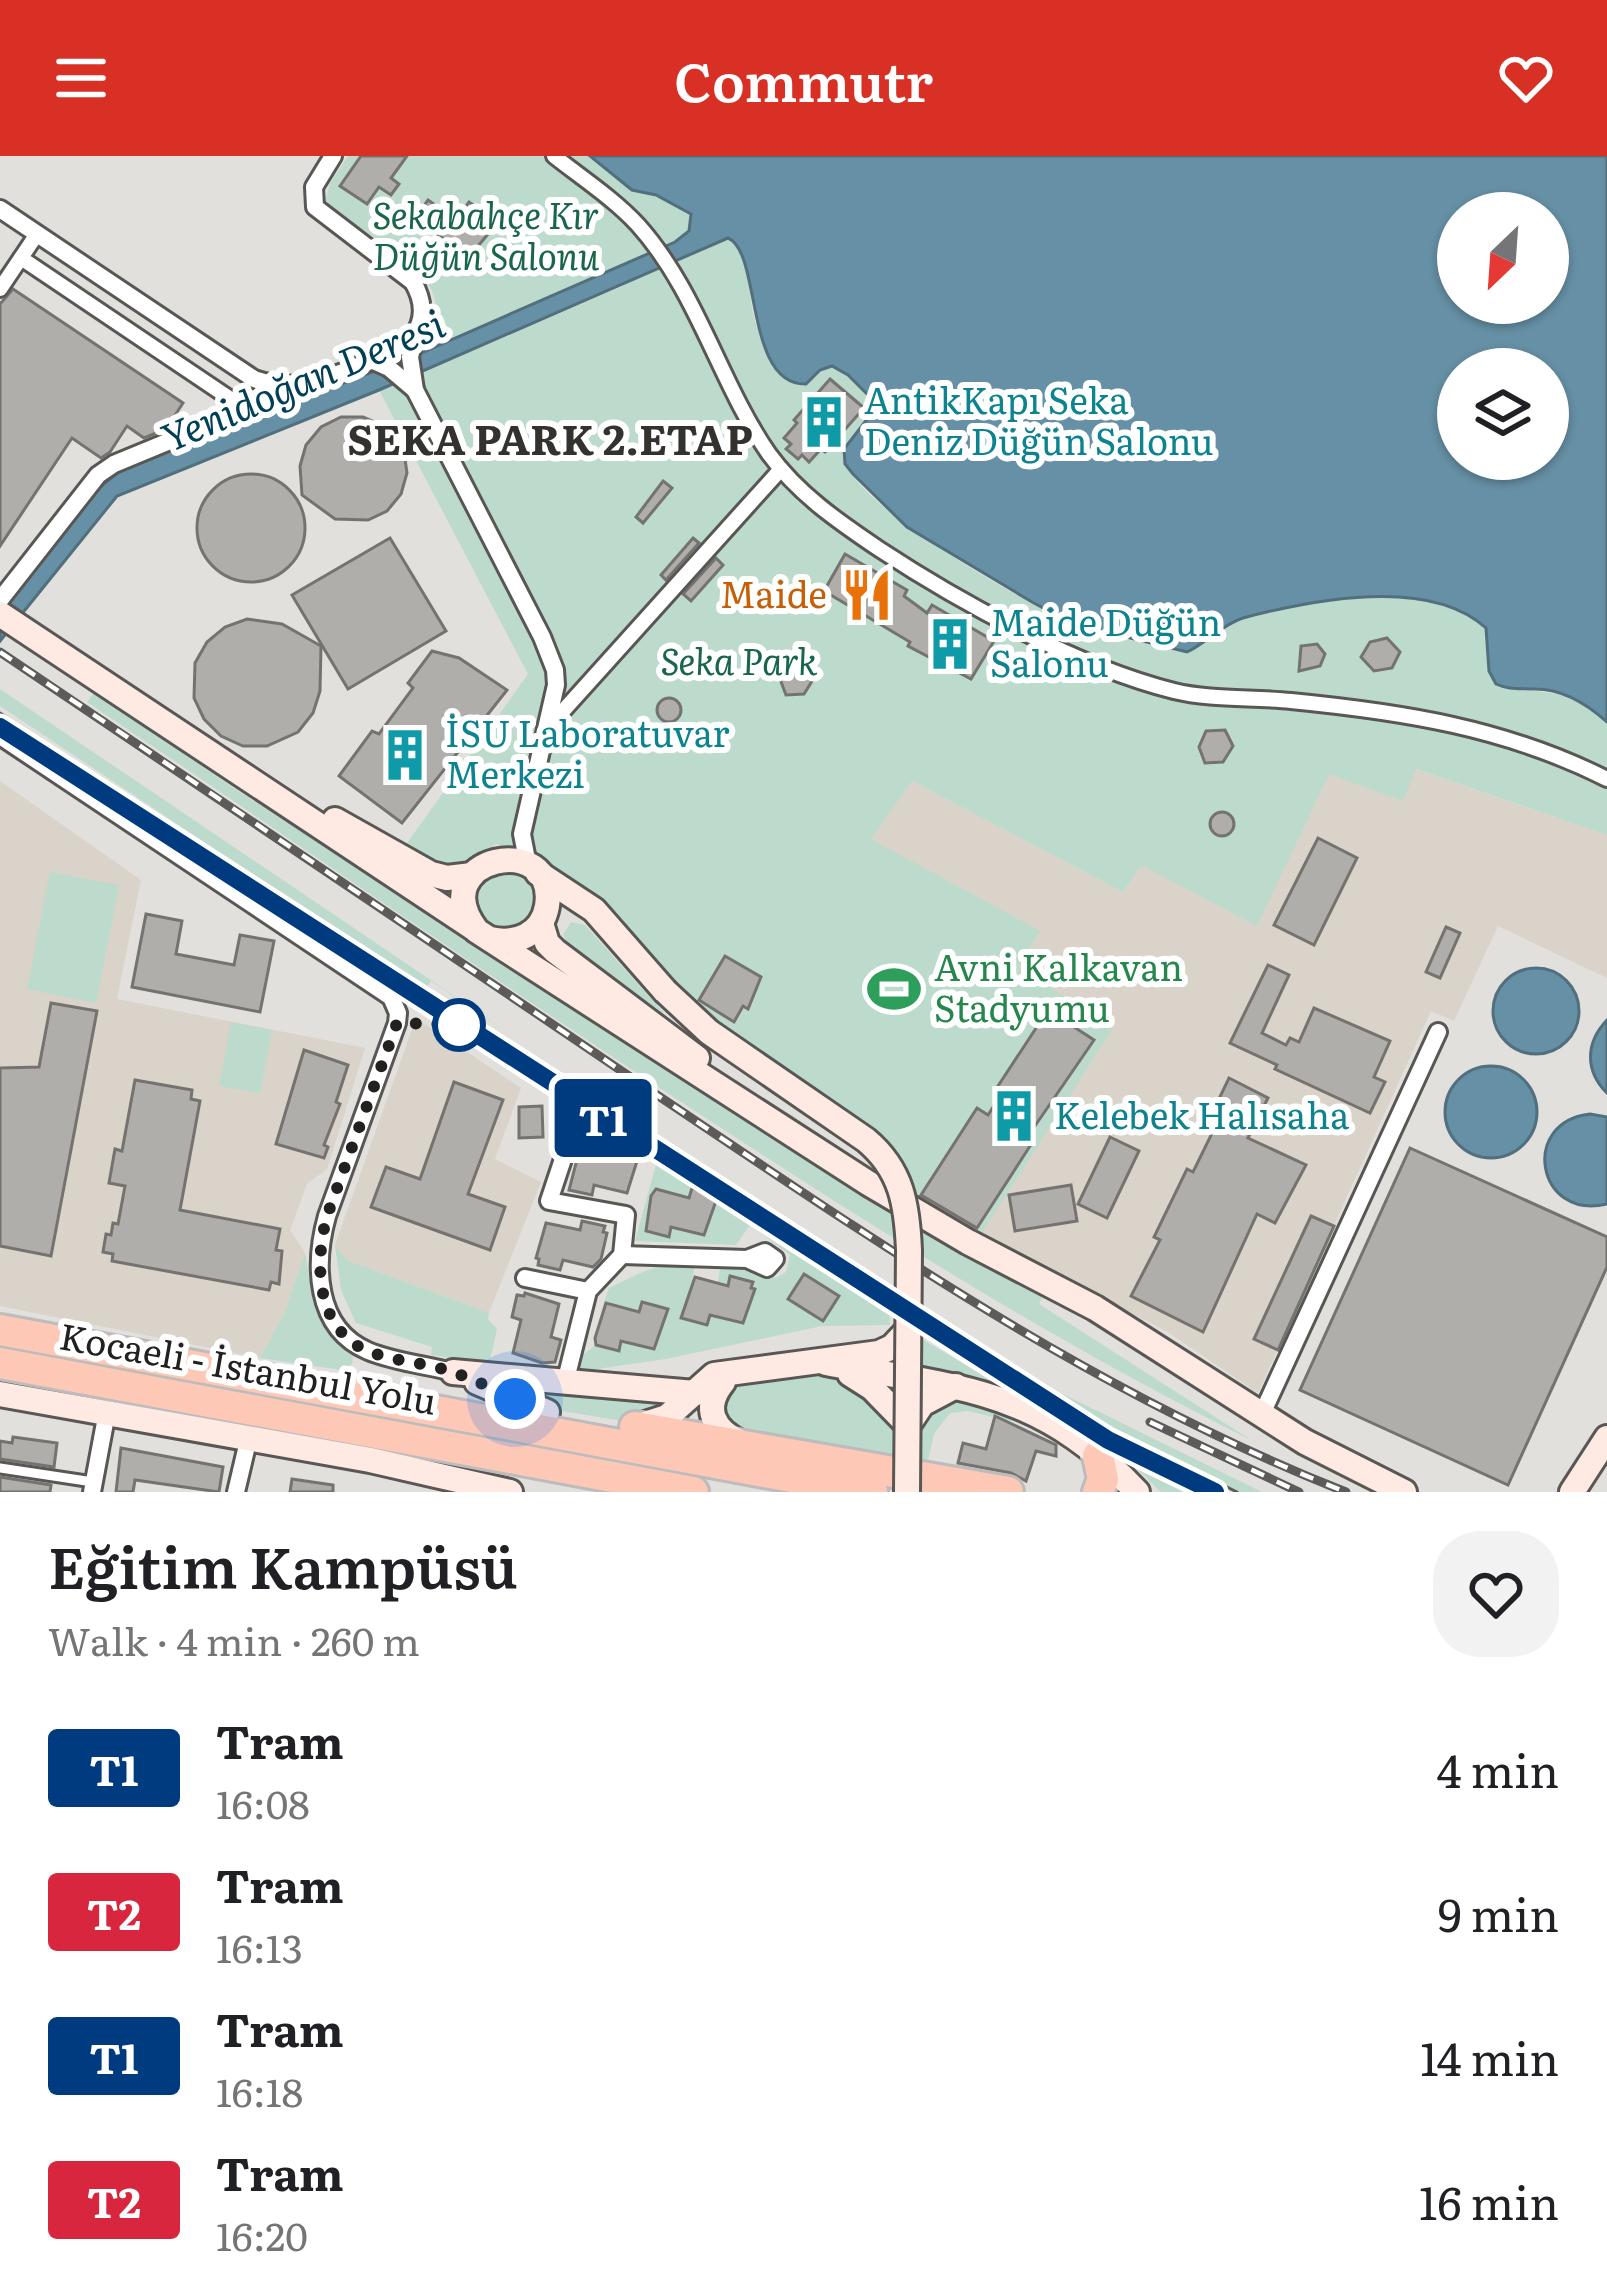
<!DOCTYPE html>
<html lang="en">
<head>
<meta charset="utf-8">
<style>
  body { margin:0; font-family:Literata,serif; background:#f2f2f2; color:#202124; height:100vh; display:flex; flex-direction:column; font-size:45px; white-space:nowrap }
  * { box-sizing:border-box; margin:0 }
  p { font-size:39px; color:#757577 }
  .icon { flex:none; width:66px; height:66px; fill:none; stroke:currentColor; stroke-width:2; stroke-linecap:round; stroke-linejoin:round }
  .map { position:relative; height:1336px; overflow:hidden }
  .details { display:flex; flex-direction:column; background:#fff; flex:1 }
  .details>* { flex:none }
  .badge { padding:0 24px; border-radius:9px; font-size:42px; line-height:78px }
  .needle { width:78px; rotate:205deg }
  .fabs { position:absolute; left:1437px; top:36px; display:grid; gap:24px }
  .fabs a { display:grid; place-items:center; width:132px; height:132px; border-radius:50%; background:#fff; box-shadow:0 3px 9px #0004; font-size:60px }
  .you { position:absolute; width:60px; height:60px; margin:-30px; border:9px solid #fff; border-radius:50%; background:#1a73e8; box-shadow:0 0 0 18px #1a73e833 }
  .map>.badge { position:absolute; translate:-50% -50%; box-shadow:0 0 0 6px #fff }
  .round { display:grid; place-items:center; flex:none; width:126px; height:126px; border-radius:48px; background:#f2f2f2 }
  .summary { display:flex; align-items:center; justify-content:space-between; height:204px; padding:0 48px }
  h1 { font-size:57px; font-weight:600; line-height:90px }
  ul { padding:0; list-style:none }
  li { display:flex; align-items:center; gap:36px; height:144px; padding:0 48px }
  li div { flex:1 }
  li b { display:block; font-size:45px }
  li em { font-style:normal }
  li .badge { min-width:132px; font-weight:700; text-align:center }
  header { display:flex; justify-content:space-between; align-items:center; height:156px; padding:0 48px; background:#d93025; color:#fff; font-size:54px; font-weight:600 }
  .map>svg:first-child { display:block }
</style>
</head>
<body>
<header><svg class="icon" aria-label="menu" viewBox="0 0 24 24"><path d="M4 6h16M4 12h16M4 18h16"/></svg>Commutr<svg class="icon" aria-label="heart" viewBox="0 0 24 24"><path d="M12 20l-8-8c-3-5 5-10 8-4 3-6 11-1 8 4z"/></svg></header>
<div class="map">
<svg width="1607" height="1336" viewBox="0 0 1607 1336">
  <rect width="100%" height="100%" fill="#e2e0dd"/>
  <!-- built -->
  <g fill="#d9d3c9">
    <path d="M1415 613 1607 679V822L1498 770 1454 865 1431 855 1258 1237 1166 1175 980 1080 1018 811 1039 776 870 683 912 625 1123 736 1141 708 1256 769 1328 617 1403 645Z"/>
    <path d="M0 625 141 724 117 843 365 892 327 1013 307 1028 290 1074 305 1097 284 1158 260 1202 0 1150Z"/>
    <path d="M416 862 521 932 495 1003 541 1026 489 1157 346 1104 335 1089Z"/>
  </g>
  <!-- green -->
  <g fill="#bcdbcc">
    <path d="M348 0H590L632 34 668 44 691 57 689 75 683 81 718 86 733 83C753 102 747 132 753 157 758 181 773 210 791 226L811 224 820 214 832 209 848 219 869 240C877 268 838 279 845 305 857 351 1031 452 1078 469 1110 481 1144 487 1177 495 1198 485 1222 468 1244 462 1314 445 1427 418 1487 472L1489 515 1503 532C1548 538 1570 532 1607 566V679L1416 613 1403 645 1329 618 1257 770 1141 709 1123 736 912 625 871 683 1040 775 1018 811 1113 872 980 1080 915 1043 904 1012 881 981 704 860 591 735 497 688 467 704 434 712 402 694 528 518 379 234 623 130 610 114 421 197C475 115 371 91 325 46L330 27Z"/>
    <path d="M0 533 518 883 431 825 425 833 0 550Z"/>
    <path d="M94 537 241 637 681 919 1045 1135 1039 1148 1251 1284C1071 1195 903 1090 735 981 517 840 303 691 87 546Z"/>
    <circle cx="507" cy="744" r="30"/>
    <path d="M50 716 119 729 96 847 27 833Z"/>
    <path d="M571 766 585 769 665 858 569 792 563 779Z"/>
    <path d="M231 866 272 874 260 937 219 930Z"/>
    <path d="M658 1001 889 1155 890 1169 822 1170 666 1203 576 1216 581 1200 596 1189 618 1194 622 1182 654 1193 666 1160 663 1158 664 1152 642 1146 638 1159 607 1147 601 1155 609 1132C639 1118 661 1104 695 1108L688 1149 683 1155 687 1157 685 1163 707 1169 711 1156 743 1167 755 1134 752 1126 731 1120 727 1133 717 1130 720 1113 747 1112 776 1122 786 1116 790 1099 750 1069 736 1089 635 1085Z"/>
    <path d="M335 1089 346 1104 489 1157 488 1163 497 1173 489 1208 431 1199 432 1191 356 1167 341 1134Z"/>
    <path d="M305 1097C313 1143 317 1167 353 1201L352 1208 341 1214 260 1202 284 1158Z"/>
    <path d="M920 1182 1011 1236 921 1215Z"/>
    <path d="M814 1219C844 1219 884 1244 895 1273 899 1283 897 1294 896 1304L753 1285 724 1267V1236C746 1216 785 1220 814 1219Z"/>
    <path d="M486 1223 682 1243 634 1267 550 1253Z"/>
    <path d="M948 1237 1042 1272 967 1255 950 1257 934 1278 927 1309 916 1308 920 1260Z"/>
    <path d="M1061 1237 1262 1336H1238L1112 1272Z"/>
    <path d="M1113 1290 1210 1336H1161Z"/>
  </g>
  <!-- water -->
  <g fill="#6690a5" stroke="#526f7d" stroke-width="3" fill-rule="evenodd">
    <path d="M590 0H1607V566C1587 548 1563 533 1535 533 1520 532 1509 534 1496 528L1489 515 1486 472C1429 420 1311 444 1243 462 1223 468 1206 487 1187 496L1073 468 1032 446 907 371 853 318 845 308 844 293 868 262 869 240 848 219 832 210 820 214 806 228C744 229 762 96 728 82L379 234 117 340 0 485V455L100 331 122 313 421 197 675 86 689 75 691 58 656 39 632 34ZM1458 57H1548V147H1458ZM1458 213H1548V303H1458Z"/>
    <circle cx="1536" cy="855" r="43"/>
    <path d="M1607 864V937C1585 915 1585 887 1607 864Z"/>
    <circle cx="1491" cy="956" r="46"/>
    <path d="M1590 958 1607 961V1048C1537 1065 1519 966 1590 958Z"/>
  </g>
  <!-- building -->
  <g fill="#b0aeab" stroke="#757370" stroke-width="3">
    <path d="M361 0H407L391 22 399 28 391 39 379 31 367 48 340 30Z"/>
    <path d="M428 44 456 64 469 46 498 66 469 101 415 62Z"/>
    <path d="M13 133 183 247 166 273 144 282 127 270 110 296 101 302 72 282 0 390V148Z"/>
    <path d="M830 223 864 252 825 296 821 293 809 306 802 299 798 303 786 293 791 288 784 282 797 267 794 264Z"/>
    <path d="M341 261H363L384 270 404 296 407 317 401 338 387 355 368 364 335 363 302 339 300 310 306 289 321 271Z"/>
    <circle cx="251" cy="372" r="54"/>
    <path d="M663 325 672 332 643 367 636 361Z"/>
    <path d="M390 382 446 475 348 533 292 439Z"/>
    <path d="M693 382 699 387 666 424 661 419Z"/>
    <path d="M845 398 907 434 904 440 927 457 932 449 994 485 971 523 908 490 910 486 824 435Z"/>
    <path d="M716 402 723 409 691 445 683 438Z"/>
    <path d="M247 463 282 468 321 490 320 535 313 557 298 576 267 590H243L221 580 204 563 194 542 195 507 207 486 225 471Z"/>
    <path d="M1387 482 1400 496 1392 512 1374 515 1361 501 1370 486Z"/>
    <path d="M1317 488 1325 498 1320 510 1299 515 1301 490Z"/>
    <path d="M432 495 459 502 507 534 402 667 339 620 372 575 379 578 413 532 408 527Z"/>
    <path d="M806 506 814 522 804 538 786 539 780 523 787 507Z"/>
    <circle cx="669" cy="554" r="12"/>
    <path d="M1225 574 1233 590 1223 606 1205 607 1199 591 1206 575Z"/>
    <circle cx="1222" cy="668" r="12"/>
    <path d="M1318 682 1357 702 1314 789 1274 769Z"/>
    <path d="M146 758 182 765 176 798 234 809 240 779 274 785 260 856 132 831Z"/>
    <path d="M1446 771 1460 777 1440 822 1426 816Z"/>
    <path d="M725 800 761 821 748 853 743 850 734 866 699 844Z"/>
    <path d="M1268 809 1289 819 1262 877 1286 889 1290 882 1299 886 1314 852 1390 885 1374 921 1385 926 1370 957 1275 913 1277 909 1230 887Z"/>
    <path d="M51 847 97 855 51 1100 0 1090V912L39 911Z"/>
    <path d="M1048 854 1094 884 1026 983 1032 987 977 1072 921 1039 977 952 988 959 1002 937 996 933Z"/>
    <path d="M304 894 348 909 336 946 340 948 324 989 328 991 324 1002 276 988Z"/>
    <path d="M1229 922 1268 942 1248 982 1306 1009 1275 1067 1257 1058 1203 1176 1131 1140 1160 1084 1154 1081 1187 1013 1193 1016 1224 953 1216 949Z"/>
    <path d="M135 924 192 934 191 943 200 945 180 1054 280 1073 276 1094 282 1095 279 1128 271 1126 269 1134 112 1105 113 1098 103 1096 106 1078 111 1079 113 1067 118 1068 125 1030 109 1027 115 993 122 995Z"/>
    <path d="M454 926 503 944 468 1038 505 1051 490 1094 371 1051 386 1011 420 1023Z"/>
    <path d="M542 950 543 981 519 982V951Z"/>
    <path d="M1110 981 1139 995 1107 1062 1078 1048Z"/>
    <path d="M613 989 636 994 635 1001 638 1002 627 1037 594 1029 592 1039 569 1034 580 992 611 999Z"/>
    <path d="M1410 992 1607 1081V1111L1508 1329 1300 1234Z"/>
    <path d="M1071 1029 1077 1065 1015 1075 1009 1039Z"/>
    <path d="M692 1032 714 1038 713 1044 716 1045 704 1079 671 1071 669 1081 646 1075 651 1040 656 1033 689 1042Z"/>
    <path d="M1311 1060 1334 1070 1278 1194 1254 1183Z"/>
    <path d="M582 1065 605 1070 603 1076 607 1077 601 1103 593 1111 563 1104 560 1114 538 1109 539 1103 536 1102 546 1067 580 1074Z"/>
    <path d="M804 1118 839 1140 823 1165 788 1143Z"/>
    <path d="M730 1120 753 1126 751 1132 755 1133 743 1167 710 1159 707 1169 681 1162 695 1121 728 1130Z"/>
    <path d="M525 1137 559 1148 551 1181 561 1184 555 1206 542 1207 513 1197 521 1164 512 1161 517 1139 524 1140Z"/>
    <path d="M642 1146 668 1153 654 1193 621 1185 619 1195 596 1189 595 1182 606 1147 639 1156Z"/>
    <path d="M995 1260 1056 1289V1300L1036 1295 1026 1325 1011 1317 958 1307 963 1287 986 1293Z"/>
    <path d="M13 1281 57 1287 54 1311 0 1303V1285L12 1287Z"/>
    <path d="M121 1292 223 1311 219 1336 135 1324 133 1336H116Z"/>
    <path d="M0 1321 51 1329 50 1336H0Z"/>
    <path d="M292 1323 333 1329V1336H290Z"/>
  </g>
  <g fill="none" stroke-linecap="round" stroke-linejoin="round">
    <!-- service casing -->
    <g stroke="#595754" stroke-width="15">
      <path id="service" d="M0 1312 93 1326"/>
    </g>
    <!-- pedestrian casing -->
    <g stroke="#595754" stroke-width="20">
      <g id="pedestrian">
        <path d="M554 0C582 22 614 43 638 69 698 136 719 226 769 298 798 338 839 366 879 393 961 447 1078 511 1174 535 1211 544 1253 541 1291 545 1403 556 1506 572 1607 623"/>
        <path d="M21 102 247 254"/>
        <path d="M0 133 37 78"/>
        <path d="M551 556 563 555 781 313"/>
      </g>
    </g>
    <!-- minor casing -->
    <g stroke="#595754" stroke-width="22">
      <g id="minor">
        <path d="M0 53 254 223C269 228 284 230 301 228 322 226 401 196 413 180 426 163 423 143 413 126L315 51 314 31 333 0"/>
        <path d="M415 177 410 201 415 234 542 481 555 514 556 529 522 678 528 709"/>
        <path d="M369 203 389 212 415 234"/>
        <path d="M0 444 98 319 114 308 298 232"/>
        <path d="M0 580 391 841 398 857 397 867 327 1060C314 1107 314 1172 368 1195 394 1206 426 1209 453 1216"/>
        <path d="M622 1099 747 1103 767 1112 775 1103 765 1096 747 1103"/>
        <path d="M525 1122 588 1135"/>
        <path d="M565 1227 588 1135 622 1099 626 1059 549 1045 568 988"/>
        <path d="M1261 1260 1438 876"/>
        <path d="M92 1336 107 1256"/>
        <path d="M236 1336 249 1281"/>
      </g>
    </g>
    <!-- secondary casing -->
    <g stroke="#595754" stroke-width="30">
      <g id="secondary">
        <path d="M0 458 475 773"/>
        <path d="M335 664 431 718 447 722 472 719"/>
        <path d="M538 717 594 754 665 835"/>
        <path d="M541 767 547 787 555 795 697 902"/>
        <path d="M490 783C515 789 542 779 547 750 559 673 420 701 477 775L868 1027 968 1086 1095 1152 1305 1286 1404 1336"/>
        <path d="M826 1207C958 1232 1038 1231 1137 1336"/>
        <path d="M453 1216 695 1237 707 1234"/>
        <path d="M850 1218 872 1232 908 1269 922 1248 956 1230"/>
        <path d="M477 1226 547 1256"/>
        <path d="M723 1226C702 1252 713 1274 741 1287"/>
        <path d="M0 1238 370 1304 510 1336"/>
        <path d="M636 1271 667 1261 714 1219 879 1197 892 1191 909 1173"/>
        <path d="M1572 1336 1607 1282"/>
      </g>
    </g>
    <!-- trunk casing -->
    <g stroke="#bdbcbc" stroke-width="36">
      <g id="trunk">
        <path d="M0 1174 872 1336"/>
        <path d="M0 1207 693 1336"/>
        <path d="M635 1271 1008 1336"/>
        <path d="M1098 1300 1103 1323 1098 1336"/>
      </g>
    </g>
    <!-- service -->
    <use href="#service" stroke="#fff" stroke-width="9"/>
    <!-- pedestrian -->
    <use href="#pedestrian" stroke="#fff" stroke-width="14"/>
    <!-- minor -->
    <use href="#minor" stroke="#fff" stroke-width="16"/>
    <!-- secondary -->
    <use href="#secondary" stroke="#ffeae3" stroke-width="24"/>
    <!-- trunk -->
    <use href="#trunk" stroke="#fec8b6" stroke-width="30"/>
    <!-- tram -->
    <path stroke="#5c5b59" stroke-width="3" d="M0 557 747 1046 1112 1274 1237 1336"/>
    <!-- rail casing -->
    <g stroke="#5c5b59" stroke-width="9">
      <g id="rail">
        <path d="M0 496C222 644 442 794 663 943 884 1091 1097 1238 1346 1336"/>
        <path d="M1150 1266 1299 1336"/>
      </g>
    </g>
    <!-- rail -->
    <use href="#rail" stroke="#fff" stroke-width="4.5" stroke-dasharray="14" stroke-linecap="butt"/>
    <!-- secondary-bridge casing -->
    <g stroke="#595754" stroke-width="30" stroke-linecap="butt">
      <path id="secondary-bridge" d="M665 835 709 876 866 984C902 1014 907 1049 909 1094L907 1336"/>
    </g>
    <!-- secondary-bridge -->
    <use href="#secondary-bridge" stroke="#ffeae3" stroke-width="24"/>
  </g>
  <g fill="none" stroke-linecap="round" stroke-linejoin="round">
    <!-- line casing -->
    <g stroke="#fff" stroke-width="27">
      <path id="line" d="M0 571 1108 1284 1215 1336"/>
    </g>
    <!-- line -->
    <use href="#line" stroke="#003b80" stroke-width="18"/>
    <!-- walk -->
    <path stroke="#222120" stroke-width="12" stroke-dasharray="0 21.6" d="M459 869 397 867 327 1060C314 1108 315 1177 373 1197 399 1206 429 1207 455 1217 476 1224 495 1234 515 1243"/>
  </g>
  <!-- icons -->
  <defs>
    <g id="building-bare" transform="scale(4.14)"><path d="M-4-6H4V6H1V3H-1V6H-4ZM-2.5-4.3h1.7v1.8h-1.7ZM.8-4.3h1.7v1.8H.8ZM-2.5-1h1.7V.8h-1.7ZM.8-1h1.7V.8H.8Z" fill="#0f9aa8" stroke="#fff" stroke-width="2.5" paint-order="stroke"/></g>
    <g id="restaurant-bare" transform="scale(4.14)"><path d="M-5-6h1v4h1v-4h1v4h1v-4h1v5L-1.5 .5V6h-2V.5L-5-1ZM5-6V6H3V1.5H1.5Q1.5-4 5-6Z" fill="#e8710a" stroke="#fff" stroke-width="2.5" paint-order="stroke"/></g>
    <g id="stadium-bare" transform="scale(4.14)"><path d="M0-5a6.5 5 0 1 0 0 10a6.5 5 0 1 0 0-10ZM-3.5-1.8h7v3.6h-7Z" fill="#2e9e5b" stroke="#fff" stroke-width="2.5" paint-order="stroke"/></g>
  </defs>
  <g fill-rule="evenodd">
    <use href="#building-bare" x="824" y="266"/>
    <use href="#restaurant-bare" x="867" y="439"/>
    <use href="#building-bare" x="950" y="488"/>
    <use href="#building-bare" x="405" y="599"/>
    <use href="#stadium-bare" x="894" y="833"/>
    <use href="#building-bare" x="1014" y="960"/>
  </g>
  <!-- markers -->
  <circle fill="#fff" stroke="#003b80" stroke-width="6" cx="459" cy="869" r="24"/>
  <g text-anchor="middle" stroke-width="12" stroke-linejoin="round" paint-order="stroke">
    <!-- park labels -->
    <g font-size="36" font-style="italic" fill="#1a664b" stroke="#fff">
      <text x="486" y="73">Sekabahçe Kır<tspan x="486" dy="41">Düğün Salonu</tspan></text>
      <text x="739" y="519">Seka Park</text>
    </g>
    <!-- culture labels -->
    <g font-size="36" fill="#0d838f" stroke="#fff" text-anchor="start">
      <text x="864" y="258">AntikKapı Seka<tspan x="864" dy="41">Deniz Düğün Salonu</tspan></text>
      <text x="990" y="480">Maide Düğün<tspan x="990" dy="41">Salonu</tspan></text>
      <text x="445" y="591">İSU Laboratuvar<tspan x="445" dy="41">Merkezi</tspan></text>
      <text x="1054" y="973">Kelebek Halısaha</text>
    </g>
    <!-- food labels -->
    <g font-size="36" fill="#c56008" stroke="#fff" text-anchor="end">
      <text x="827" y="452">Maide</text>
    </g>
    <!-- leisure labels -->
    <g font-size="36" fill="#27864d" stroke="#fff" text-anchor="start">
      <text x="934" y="825">Avni Kalkavan<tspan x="934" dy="41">Stadyumu</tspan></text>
    </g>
    <!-- street labels -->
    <g font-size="36" fill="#222120" stroke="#fff">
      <text transform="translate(248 1213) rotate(10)" y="13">Kocaeli - İstanbul Yolu</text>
    </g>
    <!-- water labels -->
    <g font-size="39" font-style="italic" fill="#013f56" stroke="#fff">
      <text transform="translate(303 225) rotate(-23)" y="14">Yenidoğan Deresi</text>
    </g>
    <!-- quarter labels -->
    <g font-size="42" font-weight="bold" fill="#33322f" stroke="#fff">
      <text x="550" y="299">SEKA PARK 2.ETAP</text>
    </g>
  </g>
</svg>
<div class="fabs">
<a><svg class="needle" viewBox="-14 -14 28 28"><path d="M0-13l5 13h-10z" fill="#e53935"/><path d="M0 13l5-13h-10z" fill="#757577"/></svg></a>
<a><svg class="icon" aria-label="layers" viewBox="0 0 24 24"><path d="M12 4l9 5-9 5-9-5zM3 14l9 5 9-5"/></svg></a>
</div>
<div class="you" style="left:515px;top:1243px"></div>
<b class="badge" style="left:603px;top:962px;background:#003b80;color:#fff">T1</b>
</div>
<section class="details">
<div class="summary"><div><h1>Eğitim Kampüsü</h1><p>Walk · 4 min · 260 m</p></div><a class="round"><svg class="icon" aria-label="heart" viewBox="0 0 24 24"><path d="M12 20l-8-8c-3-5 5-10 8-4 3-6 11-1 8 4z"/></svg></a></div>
<ul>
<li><span class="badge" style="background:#003b80;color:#fff">T1</span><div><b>Tram</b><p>16:08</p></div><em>4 min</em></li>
<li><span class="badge" style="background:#d7263d;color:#fff">T2</span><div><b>Tram</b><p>16:13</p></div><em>9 min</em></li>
<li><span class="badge" style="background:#003b80;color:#fff">T1</span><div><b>Tram</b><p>16:18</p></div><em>14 min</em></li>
<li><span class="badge" style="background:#d7263d;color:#fff">T2</span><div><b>Tram</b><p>16:20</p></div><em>16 min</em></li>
</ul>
</section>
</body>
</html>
